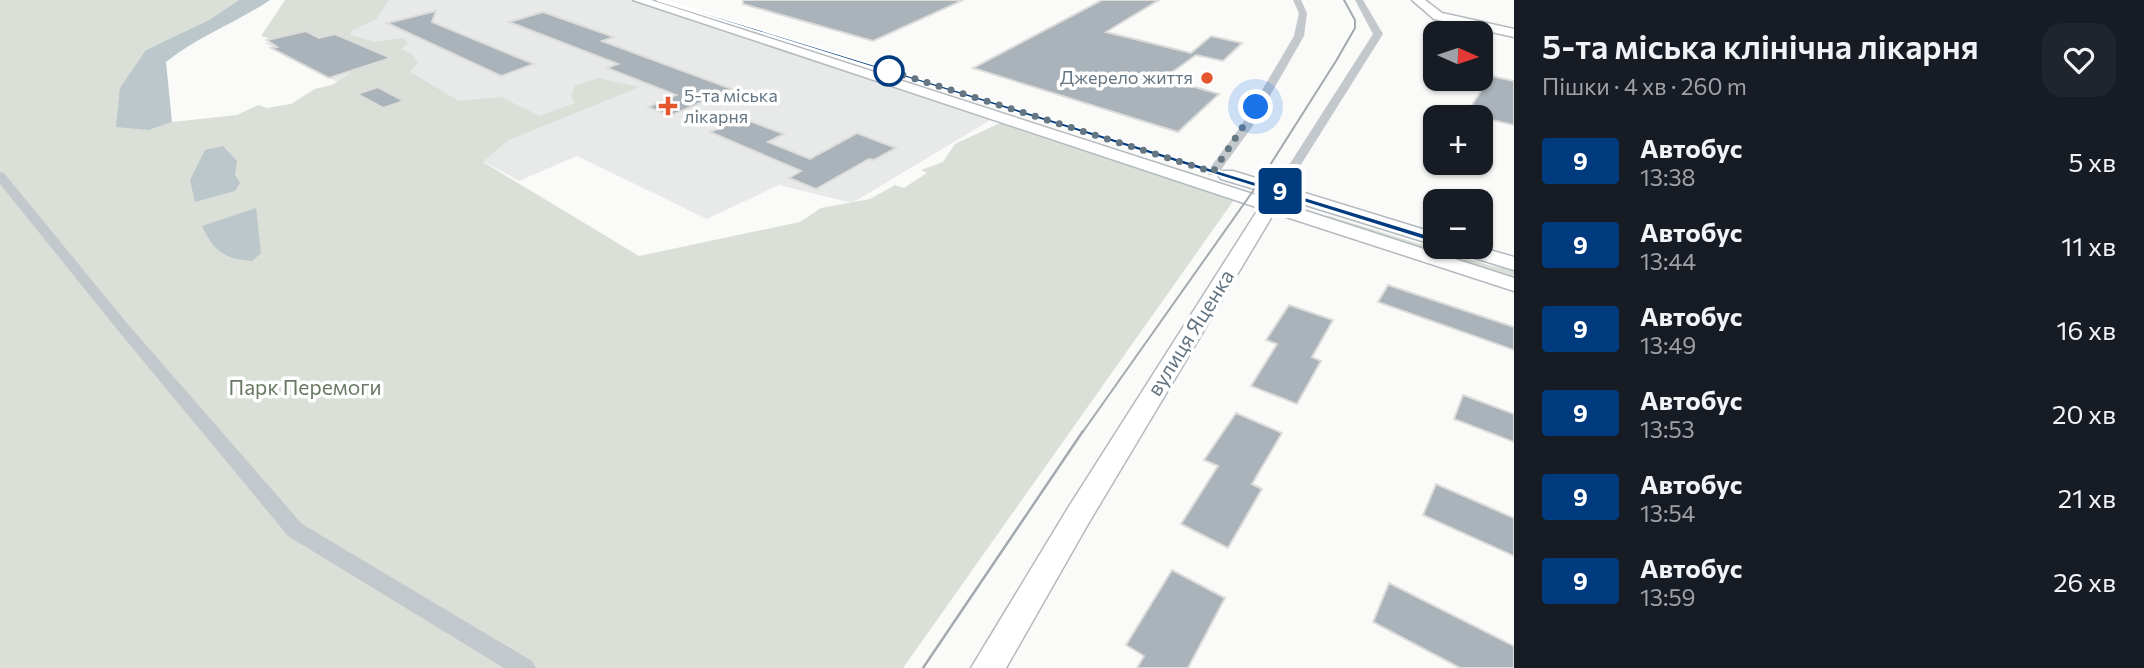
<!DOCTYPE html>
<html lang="uk">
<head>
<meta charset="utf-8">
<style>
  body { margin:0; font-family:Commissioner,sans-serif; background:#20242c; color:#f1f3f6; height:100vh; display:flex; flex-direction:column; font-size:26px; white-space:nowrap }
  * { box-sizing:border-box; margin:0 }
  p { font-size:23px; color:#9ea1a6 }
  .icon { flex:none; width:38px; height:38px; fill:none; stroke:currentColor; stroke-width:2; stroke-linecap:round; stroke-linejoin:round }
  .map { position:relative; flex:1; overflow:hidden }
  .details { display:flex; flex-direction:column; background:#171b24; width:630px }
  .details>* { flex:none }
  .badge { padding:0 14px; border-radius:5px; font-size:24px; line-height:46px }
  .needle { width:46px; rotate:93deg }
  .fabs { position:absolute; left:1423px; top:21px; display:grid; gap:14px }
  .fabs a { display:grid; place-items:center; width:70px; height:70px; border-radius:14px; background:#171b24; box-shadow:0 2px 5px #0004; font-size:35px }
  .you { position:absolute; width:35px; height:35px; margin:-18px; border:5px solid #fff; border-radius:50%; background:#1a73e8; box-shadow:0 0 0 10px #1a73e833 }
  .map>.badge { position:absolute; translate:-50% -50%; box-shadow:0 0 0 4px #fff }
  .round { display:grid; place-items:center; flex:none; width:74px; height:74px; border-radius:21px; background:#20242c }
  .overview { display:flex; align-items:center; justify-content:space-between; height:119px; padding:0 28px }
  h1 { font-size:33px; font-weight:600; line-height:52px }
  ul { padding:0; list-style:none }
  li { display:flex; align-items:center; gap:21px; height:84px; padding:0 28px }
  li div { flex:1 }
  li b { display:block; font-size:26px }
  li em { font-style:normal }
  li .badge { min-width:77px; font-weight:700; text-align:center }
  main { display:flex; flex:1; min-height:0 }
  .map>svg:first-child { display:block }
</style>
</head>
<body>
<main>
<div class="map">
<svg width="1514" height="668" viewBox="0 0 1514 668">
  <rect width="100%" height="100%" fill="#fafaf8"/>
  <!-- built -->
  <path fill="#e8e9e9" d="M367 0H639L994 118 852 203 779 185 707 219 577 156 519 181 265 43 360 18Z"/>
  <!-- green -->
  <g fill="#dadfd7">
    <path d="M0 0H239L209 20 146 50 149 130 172 122 237 115 258 105 267 108 291 104 315 89 332 85 351 73 305 49 261 36 285 0H389L376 19 351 31V35L374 42 403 38 408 43 401 49 412 54 418 63 410 72 459 101 501 97 540 116 575 103 571 96 575 86 598 78 639 87 507 141 483 162 639 256 800 222 821 208 870 199 895 185 904 188 927 173 921 170 943 162 955 144 1000 123 1234 200 903 668H0Z"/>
    <path d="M1329 216 1488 265 1514 270V279L1323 217Z"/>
  </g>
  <!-- water -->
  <g fill="#bbc7cb">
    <path d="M239 0H270C236 23 197 37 166 62L172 122 149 130 116 127 120 88 146 50 209 20Z"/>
    <path d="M223 146 237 161 235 175 240 183 235 191 195 202 190 180 205 150Z"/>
    <path d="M256 208 261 253 252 261C224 259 214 251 202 226Z"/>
  </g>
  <!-- building -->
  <g fill="#aab3b9" stroke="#dcdcda" stroke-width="2">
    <path d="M743 0H963L873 41 743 4Z"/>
    <path d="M1102 0H1159L1106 32 1191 53 1211 36 1242 43 1223 61 1196 55 1164 78 1219 94 1178 132 973 68Z"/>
    <path d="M436 11 432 22 534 64 501 76 387 23Z"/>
    <path d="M543 12 614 37 602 41 732 89 670 116 648 107 676 95 607 68 618 64 509 22Z"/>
    <path d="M306 31 319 38 335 34 391 58 329 78 271 48 277 47 267 40Z"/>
    <path d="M1491 76 1514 81V125L1466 114Z"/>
    <path d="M378 87 404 101 383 108 357 94Z"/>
    <path d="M742 118 784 134 768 142 810 159 857 133 896 148 874 160 869 159 816 189 789 178 801 171 710 132Z"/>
    <path d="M1388 285 1514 327V350L1378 302Z"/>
    <path d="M1289 305 1333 320 1312 357 1321 361 1297 404 1251 386 1277 344 1266 340Z"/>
    <path d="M1463 395 1514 414V442L1454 419Z"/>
    <path d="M1236 413 1282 433 1252 484 1262 489 1228 548 1181 524 1218 466 1204 460Z"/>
    <path d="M1436 484 1514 518V556L1423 515Z"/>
    <path d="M1172 570 1225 598 1188 668H1137L1144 656 1126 645Z"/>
    <path d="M1389 583 1514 646V668H1460L1373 622Z"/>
  </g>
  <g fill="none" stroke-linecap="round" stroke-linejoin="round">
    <!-- secondary casing -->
    <g stroke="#b3babf" stroke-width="3">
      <g id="secondary">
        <path d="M633 0H651L1265 198 1268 193 1221 179 1218 175 1221 171H1233L1435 233V245L1283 198 1281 203 1514 278V291L1274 213 1088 524 1006 668H971L1068 508 1259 208Z"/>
        <path d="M1412 0H1425L1442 13 1514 29V37L1434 19Z"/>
        <path d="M1449 247H1479L1514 257V270L1452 251Z"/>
      </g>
    </g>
    <!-- street -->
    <g fill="#c3c8cc" fill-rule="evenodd">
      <path d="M1293 0H1301L1307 13 1304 36 1252 127 1217 175H1209L1207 172 1241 126 1294 36 1299 13Z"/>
      <path d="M1355 0H1363L1383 34 1285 190 1283 193H1275L1273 190 1373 34Z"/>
      <path d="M0 172 4 173 126 322 302 524 532 661 536 668H504L288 536 116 328 0 184Z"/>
    </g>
    <!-- secondary -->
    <use href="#secondary" fill="#fff" fill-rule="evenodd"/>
    <!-- tram-far1 -->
    <path stroke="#a2aab0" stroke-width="2" d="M1082 433 1258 184 1336 61 1355 28V20L1344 0"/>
    <!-- tram -->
    <path stroke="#a2aab0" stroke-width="2.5" d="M923 668 1083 431"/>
  </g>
  <!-- line -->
  <path fill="#003b80" stroke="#fff" stroke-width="2" d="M657 0H663L1441 239 1431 242Z"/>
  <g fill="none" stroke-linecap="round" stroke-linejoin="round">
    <!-- walk -->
    <path stroke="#657683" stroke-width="7" stroke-dasharray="0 12.6" d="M889 71 884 69 1213 172 1256 107"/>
  </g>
  <!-- markers -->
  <circle fill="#fff" stroke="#003b80" stroke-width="3.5" cx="889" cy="71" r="14"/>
  <g fill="#e4572e" stroke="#fff" stroke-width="2.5">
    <circle cx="1207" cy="78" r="7"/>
    <path d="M664.5 95.5h7v7h7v7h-7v7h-7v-7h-7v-7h7z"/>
  </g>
  <g text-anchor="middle" stroke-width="7" stroke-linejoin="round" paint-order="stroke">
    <!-- far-poi labels -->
    <g font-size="18" fill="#657683" stroke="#fff" text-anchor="end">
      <text x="1193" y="84">Джерело життя</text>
      <text x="684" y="102" text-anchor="start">5-та міська<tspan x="684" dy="21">лікарня</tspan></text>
    </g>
    <!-- street labels -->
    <g font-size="21" fill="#657683" stroke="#fff">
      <text transform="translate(1191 333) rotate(-58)" y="7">вулиця Яценка</text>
    </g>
    <!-- park labels -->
    <g font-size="21" fill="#687a64" stroke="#fff">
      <text x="305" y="395">Парк Перемоги</text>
    </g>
  </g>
</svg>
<div class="fabs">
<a><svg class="needle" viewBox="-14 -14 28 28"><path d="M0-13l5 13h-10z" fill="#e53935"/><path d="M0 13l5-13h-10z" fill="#9ea1a6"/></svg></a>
<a>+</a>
<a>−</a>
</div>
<div class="you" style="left:1256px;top:107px"></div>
<b class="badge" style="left:1280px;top:191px;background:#003b80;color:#fff">9</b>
</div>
<section class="details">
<div class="overview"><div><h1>5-та міська клінічна лікарня</h1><p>Пішки · 4 хв · 260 m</p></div><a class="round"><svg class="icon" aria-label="heart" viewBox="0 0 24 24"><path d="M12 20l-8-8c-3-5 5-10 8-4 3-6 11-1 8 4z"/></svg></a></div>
<ul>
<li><span class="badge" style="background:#003b80;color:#fff">9</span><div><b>Автобус</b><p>13:38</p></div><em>5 хв</em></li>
<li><span class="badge" style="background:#003b80;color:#fff">9</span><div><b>Автобус</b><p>13:44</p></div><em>11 хв</em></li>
<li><span class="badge" style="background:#003b80;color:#fff">9</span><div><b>Автобус</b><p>13:49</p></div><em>16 хв</em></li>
<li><span class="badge" style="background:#003b80;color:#fff">9</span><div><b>Автобус</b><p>13:53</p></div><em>20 хв</em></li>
<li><span class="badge" style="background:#003b80;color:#fff">9</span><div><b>Автобус</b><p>13:54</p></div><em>21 хв</em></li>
<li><span class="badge" style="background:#003b80;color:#fff">9</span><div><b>Автобус</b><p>13:59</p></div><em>26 хв</em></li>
</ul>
</section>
</main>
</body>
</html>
